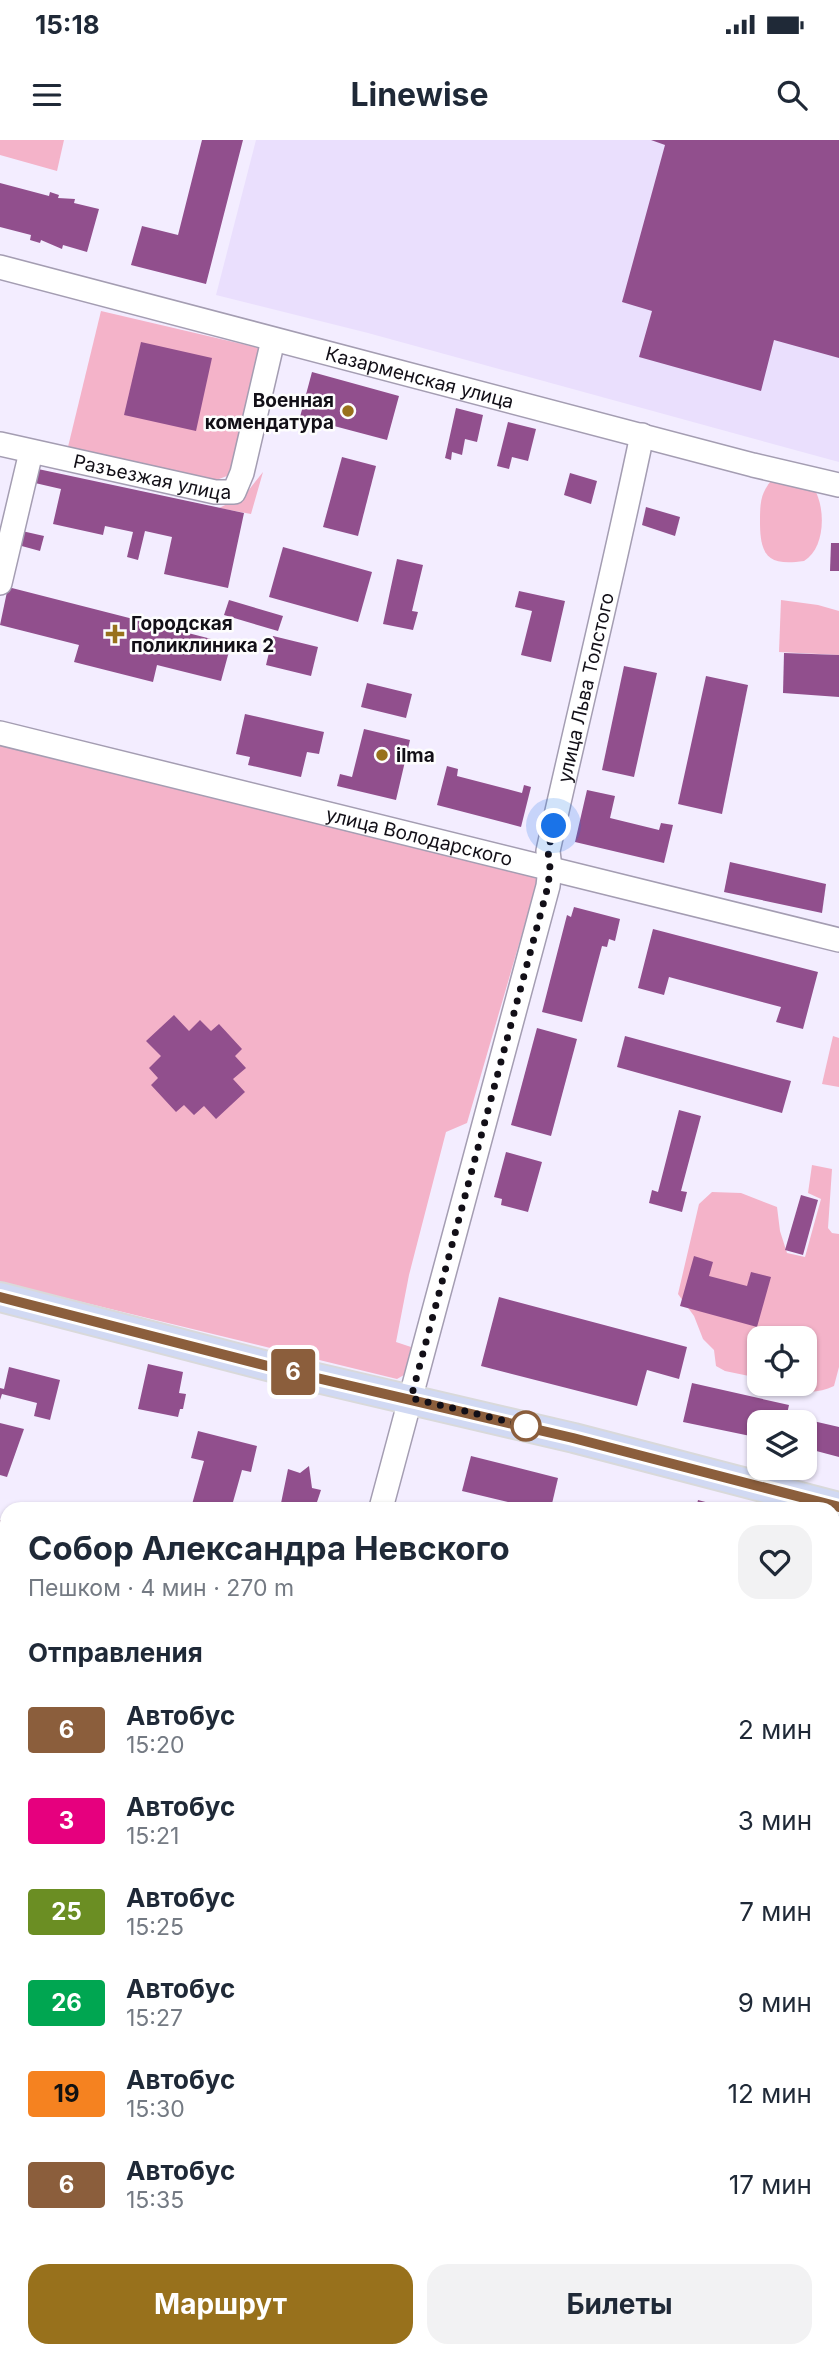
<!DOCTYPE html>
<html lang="ru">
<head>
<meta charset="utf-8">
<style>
  body { margin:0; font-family:Inter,sans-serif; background:#f2f2f3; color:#1f2937; height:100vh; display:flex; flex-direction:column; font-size:26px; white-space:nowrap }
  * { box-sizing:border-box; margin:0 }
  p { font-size:23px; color:#747a83 }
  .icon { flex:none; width:38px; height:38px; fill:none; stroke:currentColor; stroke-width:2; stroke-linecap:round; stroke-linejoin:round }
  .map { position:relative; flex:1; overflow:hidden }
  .drawer { position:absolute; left:0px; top:1362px; width:840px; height:856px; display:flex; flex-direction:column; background:#fff; border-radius:21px 21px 0 0; box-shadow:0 2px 5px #0004 }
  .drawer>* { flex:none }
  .badge { padding:0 14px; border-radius:5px; font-size:24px; line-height:46px }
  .tools { position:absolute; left:747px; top:1186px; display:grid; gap:14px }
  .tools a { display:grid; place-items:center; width:70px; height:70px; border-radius:14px; background:#fff; box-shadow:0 2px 5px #0004; font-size:35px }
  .you { position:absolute; width:35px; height:35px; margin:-18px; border:5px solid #fff; border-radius:50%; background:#1a73e8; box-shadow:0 0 0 10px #1a73e833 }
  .map>.badge { position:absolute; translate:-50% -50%; box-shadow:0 0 0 4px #fff }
  h2 { padding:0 28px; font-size:26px; line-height:63px }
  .round { display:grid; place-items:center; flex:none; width:74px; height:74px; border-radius:21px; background:#f2f2f3 }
  .head { display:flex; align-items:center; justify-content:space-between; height:119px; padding:0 28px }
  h1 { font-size:33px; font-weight:700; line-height:52px }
  .button { display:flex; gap:14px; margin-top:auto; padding:14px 28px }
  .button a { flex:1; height:80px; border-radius:21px; background:#98711c; color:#fff; font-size:28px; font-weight:700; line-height:80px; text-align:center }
  .button a+a { background:#f2f2f3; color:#1f2937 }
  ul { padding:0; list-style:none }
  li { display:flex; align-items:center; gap:21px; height:91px; padding:0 28px }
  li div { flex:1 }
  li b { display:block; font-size:26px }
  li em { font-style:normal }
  li .badge { min-width:77px; font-weight:700; text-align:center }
  .status { display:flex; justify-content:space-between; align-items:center; height:49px; padding:0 35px; background:#fff; direction:ltr }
  .status svg { height:19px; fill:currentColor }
  header { display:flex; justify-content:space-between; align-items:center; height:91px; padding:0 28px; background:#fff; font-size:32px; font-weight:700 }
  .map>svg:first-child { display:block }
</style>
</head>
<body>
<div class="status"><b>15:18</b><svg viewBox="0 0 49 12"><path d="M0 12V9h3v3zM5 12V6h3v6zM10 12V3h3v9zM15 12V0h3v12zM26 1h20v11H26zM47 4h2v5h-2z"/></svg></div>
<header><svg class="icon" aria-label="menu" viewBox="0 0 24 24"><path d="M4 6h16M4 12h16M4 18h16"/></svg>Linewise<svg class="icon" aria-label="search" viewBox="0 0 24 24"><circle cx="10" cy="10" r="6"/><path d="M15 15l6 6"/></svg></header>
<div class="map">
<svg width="839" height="2217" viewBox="0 0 839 2217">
  <rect width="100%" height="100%" fill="#f3edff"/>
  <!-- built -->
  <path fill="#eadffd" d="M256 0H839V322L368 193 216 155Z"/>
  <!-- green -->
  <g fill="#f4b3c9">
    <path d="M0 0H64L57 31 0 15Z"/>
    <path d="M101 171 263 209 238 321 227 336 211 342 67 311Z"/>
    <path d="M263 332 251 374 219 368 244 356Z"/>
    <path d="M772 340 813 347C826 366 826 408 804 421 769 426 760 417 760 382 760 365 760 353 772 340Z"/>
    <path d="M781 460 818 465 839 471V515L779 512Z"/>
    <path d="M0 605 534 734 537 742 467 983 446 992 409 1135 396 1202 411 1207 404 1235 397 1239 0 1142Z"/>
    <path d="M833 896 839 898V947L822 944Z"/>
    <path d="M812 1025 832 1029 828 1088 832 1093 839 1094V1227L834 1246C816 1255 801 1252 782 1246L805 1244V1199H760L759 1222 749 1236 725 1231 716 1226 714 1210 703 1199 694 1176 678 1154 699 1064 712 1052 741 1053 777 1067 780 1091 787 1113 805 1117 821 1059 808 1053Z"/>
    <path d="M833 2009 839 2011V2217H669L673 2210H833Z"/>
  </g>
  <!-- building -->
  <g fill="#914f8d">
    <path d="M202 0H243L206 144 131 125 142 86 178 95Z"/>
    <path d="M651 0H839V218L774 200 761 251 639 217 652 171 622 162 665 5Z"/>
    <path d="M0 43 49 56 50 52 59 55 58 58 75 59 74 63 99 69 87 112 63 105 62 109 41 100 40 103 30 100 31 95 0 87Z"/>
    <path d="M141 202 212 218 196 291 124 275Z"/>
    <path d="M312 232 399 256 387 300 300 277Z"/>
    <path d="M456 268 483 275 477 302 465 299 462 315 452 312 451 320 445 318Z"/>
    <path d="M508 282 536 289 528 321 512 317 509 329 497 326Z"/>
    <path d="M342 317 376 326 358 396 323 387Z"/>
    <path d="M38 329 244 373 228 448 164 434 172 397 145 391 138 420 127 417 133 392 105 386 103 395 53 384 61 349 35 343Z"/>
    <path d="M570 333 597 341 591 364 564 355Z"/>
    <path d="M646 367 680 377 675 396 642 385Z"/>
    <path d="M22 391 44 396 40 411 18 405Z"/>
    <path d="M831 403H839V431H830Z"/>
    <path d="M283 407 372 432 358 482 269 457Z"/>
    <path d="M397 419 423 425 412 471 418 472 413 490 383 484Z"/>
    <path d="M8 447 231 504 221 541 157 525 153 542 74 522 79 505 0 485Z"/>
    <path d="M519 451 565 461 551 522 521 515 532 471 515 467Z"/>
    <path d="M229 460 283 476 278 491 224 475Z"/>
    <path d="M273 496 318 507 311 536 266 525Z"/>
    <path d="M784 513 839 515V557L783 553Z"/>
    <path d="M624 526 657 533 634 637 602 630Z"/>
    <path d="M706 536 748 545 722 674 678 664Z"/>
    <path d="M367 543 412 554 406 578 361 567Z"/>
    <path d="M245 574 324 592 319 614 307 612 301 637 248 625 250 617 236 614Z"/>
    <path d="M364 589 410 600 396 660 337 646 340 634 352 637Z"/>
    <path d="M447 626 458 629 457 636 522 653 524 645 531 647 521 687 437 665Z"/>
    <path d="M587 650 615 656 610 678 659 690 661 683 673 685 664 723 575 702Z"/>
    <path d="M730 722 826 744 822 773 724 752Z"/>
    <path d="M574 767 620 779 615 801 609 799 607 807 602 806 582 882 542 872 567 775 571 777Z"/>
    <path d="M653 789 818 832 803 889 776 882 781 867 669 837 664 855 638 848Z"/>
    <path d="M174 875 189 891 200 880 211 891 219 884 242 909 235 916 246 928 233 939 245 952 216 979 204 966 194 975 184 965 176 972 151 945 158 938 149 928 161 916 146 901Z"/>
    <path d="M537 888 577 899 551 996 511 985Z"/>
    <path d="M625 896 791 941 782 973 617 927Z"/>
    <path d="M679 970 701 976 681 1051 687 1052 682 1072 649 1063 652 1050 658 1052Z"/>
    <path d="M506 1012 542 1022 528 1072 501 1065 502 1059 494 1057Z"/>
    <path d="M801 1055 818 1060 803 1115 785 1110Z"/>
    <path d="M694 1116 713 1122 709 1136 747 1146 751 1132 771 1137 757 1187 680 1166Z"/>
    <path d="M499 1157 687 1207 679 1239 647 1230 637 1266 481 1226Z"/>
    <path d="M148 1224 183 1232 179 1253 186 1254 183 1269H180L178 1277 138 1269Z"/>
    <path d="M9 1227 60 1240 50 1280 34 1276 37 1263 2 1254 0 1260V1248L4 1249Z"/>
    <path d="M692 1243 789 1265 785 1283H760V1298L683 1282Z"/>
    <path d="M800 1278 839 1287V1317L805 1308V1283H799Z"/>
    <path d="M0 1283 24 1289 7 1337 0 1335Z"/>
    <path d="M198 1291 257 1306 251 1332 242 1330 233 1362 254 1368H191L204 1321 191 1318Z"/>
    <path d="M471 1316 558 1338 551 1368H533L462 1351Z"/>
    <path d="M309 1326 312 1348 321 1350 315 1368H280L288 1329 300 1333Z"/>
    <path d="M698 1360 728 1368H696Z"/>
    <path d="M0 1380 7 1381 1 1416H0Z"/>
    <path d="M833 1392 839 1393V1432L833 1431Z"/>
    <path d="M833 1544 839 1546V1592L834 1612Z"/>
    <path d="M0 1638 7 1640V1675L0 1674Z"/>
    <path d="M0 1785 7 1786V1826L0 1824Z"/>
    <path d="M0 1895 7 1897V1931L0 1929Z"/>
    <path d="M0 2101 7 2102V2139L0 2137Z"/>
    <path d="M238 2210H271L270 2217H237Z"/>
  </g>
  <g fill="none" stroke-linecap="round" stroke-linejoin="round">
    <!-- minor casing -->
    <g stroke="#a49db2" stroke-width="26">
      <g id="minor">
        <path id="s1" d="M0 127 753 325 839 345"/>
        <path id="s2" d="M0 304 215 352H234L242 333 273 200"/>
        <path d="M0 443 31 312"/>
        <path id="s3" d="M0 593 839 800"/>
        <path id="s4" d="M381 1368 548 746 550 728 548 711C579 572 613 434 642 295"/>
        <path d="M833 1944 839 1945"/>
        <path d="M185 2210 186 2217"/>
        <path d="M451 2210 477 2217"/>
        <path d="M162 2217 165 2210"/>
      </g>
    </g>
    <!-- major casing -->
    <g stroke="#d9d9da" stroke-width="32">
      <g id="major">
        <path d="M0 1157 287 1231 574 1298 839 1367"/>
        <path d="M833 1853 839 1835"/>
        <path d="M643 2217 646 2210"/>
      </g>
    </g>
    <!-- minor -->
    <use href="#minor" stroke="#fff" stroke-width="23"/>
    <!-- major -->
    <use href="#major" stroke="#d1d9f3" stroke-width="28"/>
  </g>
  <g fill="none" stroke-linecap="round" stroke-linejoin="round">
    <!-- line casing -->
    <g stroke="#fff" stroke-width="16">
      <path id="line" d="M0 1157 287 1231 573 1298 839 1367"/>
    </g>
    <!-- line -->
    <use href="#line" stroke="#8b5e3c" stroke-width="10"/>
    <!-- walk -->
    <path stroke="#120f17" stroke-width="7" stroke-dasharray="0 12.6" d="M526 1286 411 1258 548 746 550 728 548 711 554 686"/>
  </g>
  <!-- markers -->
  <g fill="#98711c" stroke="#fdfdfd" stroke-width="2.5">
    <circle cx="348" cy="271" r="7"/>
    <path d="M111.5 483.5h7v7h7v7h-7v7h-7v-7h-7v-7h7z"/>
    <circle cx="382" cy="615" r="7"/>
  </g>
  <circle fill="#fff" stroke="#8b5e3c" stroke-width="3.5" cx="526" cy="1286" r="14"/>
  <g text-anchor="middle" stroke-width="5" stroke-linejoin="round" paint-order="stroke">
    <!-- street labels -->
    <g font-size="19" fill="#120f17" stroke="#fdfdfd">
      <text dy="7" stroke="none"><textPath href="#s1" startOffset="434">Казарменская улица</textPath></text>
      <text dy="7" stroke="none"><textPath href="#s2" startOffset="156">Разъезжая улица</textPath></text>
      <text dy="7" stroke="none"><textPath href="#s4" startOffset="847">улица Льва Толстого</textPath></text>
      <text dy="7" stroke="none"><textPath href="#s3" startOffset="432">улица Володарского</textPath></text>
    </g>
    <!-- poi labels -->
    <g font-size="19" font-weight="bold" fill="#120f17" stroke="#fdfdfd" text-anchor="start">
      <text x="334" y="267" text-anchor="end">Военная<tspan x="334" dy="22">комендатура</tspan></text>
      <text x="131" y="490">Городская<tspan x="131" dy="22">поликлиника 2</tspan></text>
      <text x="396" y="622">ilma</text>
    </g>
  </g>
</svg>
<div class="tools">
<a><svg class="icon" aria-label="locate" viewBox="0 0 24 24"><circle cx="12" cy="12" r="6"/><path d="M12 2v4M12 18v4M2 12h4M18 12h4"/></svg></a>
<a><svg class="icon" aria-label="layers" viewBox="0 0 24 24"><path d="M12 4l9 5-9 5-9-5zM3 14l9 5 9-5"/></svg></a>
</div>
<div class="you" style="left:554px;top:686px"></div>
<b class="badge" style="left:293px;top:1232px;background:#8b5e3c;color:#fff">6</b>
<section class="drawer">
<div class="head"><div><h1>Собор Александра Невского</h1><p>Пешком · 4 мин · 270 m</p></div><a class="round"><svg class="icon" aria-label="heart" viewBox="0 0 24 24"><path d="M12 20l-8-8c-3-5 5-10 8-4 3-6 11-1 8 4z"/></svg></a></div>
<h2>Отправления</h2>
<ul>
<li><span class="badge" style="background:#8b5e3c;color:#fff">6</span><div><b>Автобус</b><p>15:20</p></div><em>2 мин</em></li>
<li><span class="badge" style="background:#e6007e;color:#fff">3</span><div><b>Автобус</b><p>15:21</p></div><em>3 мин</em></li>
<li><span class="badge" style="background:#6b8e23;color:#fff">25</span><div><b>Автобус</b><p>15:25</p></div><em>7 мин</em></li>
<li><span class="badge" style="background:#00a651;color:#fff">26</span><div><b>Автобус</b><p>15:27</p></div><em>9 мин</em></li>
<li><span class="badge" style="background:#f58220;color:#111">19</span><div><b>Автобус</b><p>15:30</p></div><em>12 мин</em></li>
<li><span class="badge" style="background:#8b5e3c;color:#fff">6</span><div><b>Автобус</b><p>15:35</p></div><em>17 мин</em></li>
</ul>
<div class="button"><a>Маршрут</a><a>Билеты</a></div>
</section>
</div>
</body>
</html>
